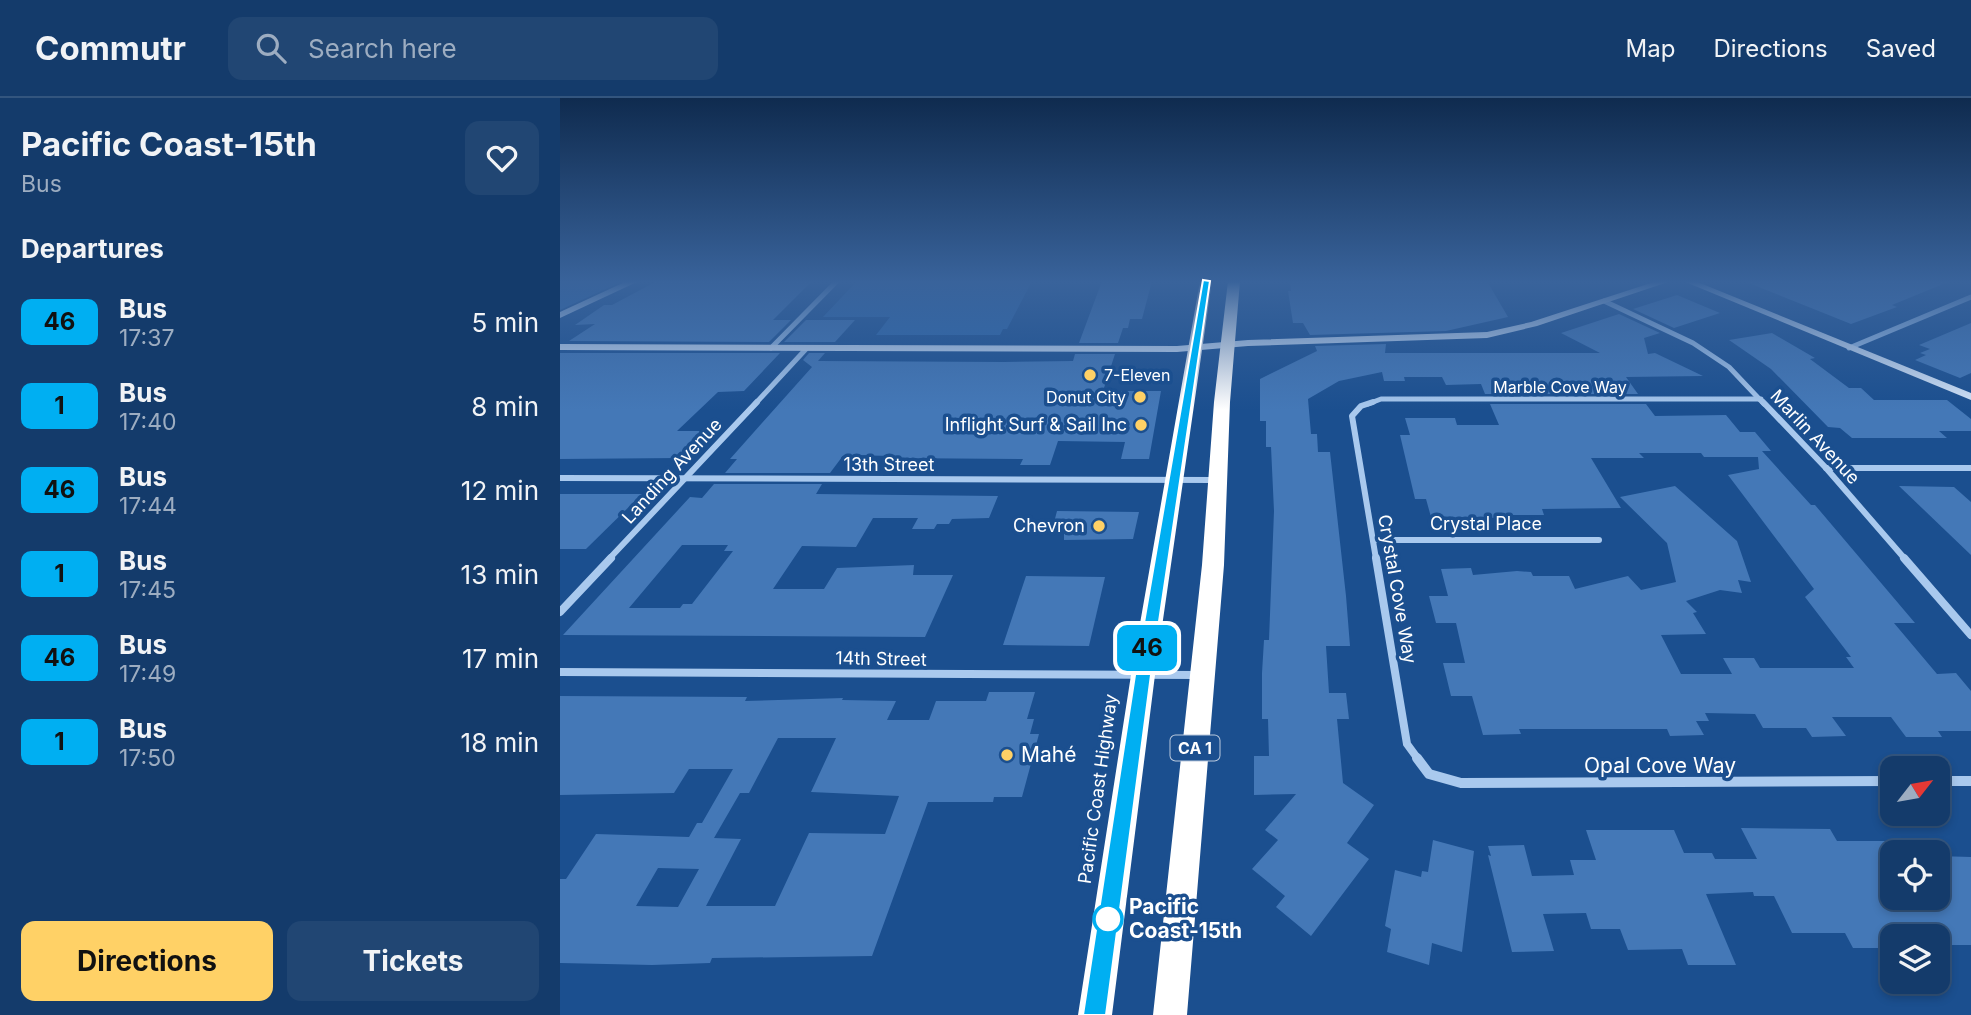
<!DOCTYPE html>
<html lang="en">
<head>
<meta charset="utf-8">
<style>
  body { margin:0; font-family:Inter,sans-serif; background:#214673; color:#f1f3f6; height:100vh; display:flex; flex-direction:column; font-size:26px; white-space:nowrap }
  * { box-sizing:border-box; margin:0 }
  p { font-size:23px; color:#9dadc1 }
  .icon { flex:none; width:38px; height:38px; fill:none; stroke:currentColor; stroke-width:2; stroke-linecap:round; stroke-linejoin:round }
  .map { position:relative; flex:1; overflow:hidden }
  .details { display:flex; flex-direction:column; background:#143b6b; width:560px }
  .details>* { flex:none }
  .badge { padding:0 14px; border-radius:10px; font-size:24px; line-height:46px }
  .needle { width:46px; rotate:59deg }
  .tools { position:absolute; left:1320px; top:658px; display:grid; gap:14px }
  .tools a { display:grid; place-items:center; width:70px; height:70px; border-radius:14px; background:#143b6b; box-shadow:0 4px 10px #0003,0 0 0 2px #33557e; font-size:35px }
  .map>.badge { position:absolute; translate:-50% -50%; box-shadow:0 0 0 4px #fff }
  h2 { padding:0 21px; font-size:26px; line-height:63px }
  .round { display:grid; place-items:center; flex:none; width:74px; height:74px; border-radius:14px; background:#214673 }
  .overview { display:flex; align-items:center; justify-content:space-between; height:119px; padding:0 21px }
  h1 { font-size:33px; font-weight:700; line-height:52px }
  .primary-button { display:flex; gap:14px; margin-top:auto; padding:14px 21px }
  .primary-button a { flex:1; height:80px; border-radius:14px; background:#ffd166; color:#111; font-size:28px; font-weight:700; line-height:80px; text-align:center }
  .primary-button a+a { background:#214673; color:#f1f3f6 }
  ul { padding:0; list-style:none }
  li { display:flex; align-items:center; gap:21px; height:84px; padding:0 21px }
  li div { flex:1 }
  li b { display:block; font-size:26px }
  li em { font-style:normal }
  li .badge { min-width:77px; font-weight:700; text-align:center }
  header { display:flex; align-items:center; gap:42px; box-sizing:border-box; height:98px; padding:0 35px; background:#143b6b; border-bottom:2px solid #33557e }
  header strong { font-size:33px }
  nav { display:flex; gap:38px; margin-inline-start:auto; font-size:24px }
  .search { width:490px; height:63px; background:#214673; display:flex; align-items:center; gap:18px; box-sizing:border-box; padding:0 24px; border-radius:14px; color:#9dadc1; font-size:26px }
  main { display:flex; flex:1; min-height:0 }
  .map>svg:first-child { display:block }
</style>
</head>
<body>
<header>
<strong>Commutr</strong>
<div class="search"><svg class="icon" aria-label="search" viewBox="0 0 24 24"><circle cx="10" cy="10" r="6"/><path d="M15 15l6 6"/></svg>Search here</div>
<nav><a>Map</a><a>Directions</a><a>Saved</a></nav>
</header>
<main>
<section class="details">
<div class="overview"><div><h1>Pacific Coast-15th</h1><p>Bus</p></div><a class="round"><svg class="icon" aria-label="heart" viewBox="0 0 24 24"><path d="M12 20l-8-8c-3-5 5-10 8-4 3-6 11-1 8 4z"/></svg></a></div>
<h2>Departures</h2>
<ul>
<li><span class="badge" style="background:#00aff2;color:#111">46</span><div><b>Bus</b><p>17:37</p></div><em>5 min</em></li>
<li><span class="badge" style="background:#00aff2;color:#111">1</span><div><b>Bus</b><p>17:40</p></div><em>8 min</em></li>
<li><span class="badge" style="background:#00aff2;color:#111">46</span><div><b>Bus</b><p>17:44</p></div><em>12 min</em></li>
<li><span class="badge" style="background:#00aff2;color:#111">1</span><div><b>Bus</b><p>17:45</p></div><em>13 min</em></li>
<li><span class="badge" style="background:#00aff2;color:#111">46</span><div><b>Bus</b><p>17:49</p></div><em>17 min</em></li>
<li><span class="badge" style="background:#00aff2;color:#111">1</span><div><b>Bus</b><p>17:50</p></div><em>18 min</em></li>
</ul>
<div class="primary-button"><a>Directions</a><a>Tickets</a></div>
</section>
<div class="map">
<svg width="1411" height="917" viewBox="0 0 1411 917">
  <rect width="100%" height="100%" fill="#1b4f8f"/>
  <!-- green -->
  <g fill="#2e69ad">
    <path d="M0 183H63L0 212Z"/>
    <path d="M297 183H472L447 231H443L440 237H316L330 219H263Z"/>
  </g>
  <!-- building -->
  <g fill="#4478b7" fill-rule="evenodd">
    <path d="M97 183H252L213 222H231L209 244 9 243 35 226 15 227 44 207H52Z"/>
    <path d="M542 183H592L582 221H570L568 230H563L558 245H519Z"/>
    <path d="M730 183H927L948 219 886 233 750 237 743 225H733L728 193H731Z"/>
    <path d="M1184 183H1388V184L1332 207 1337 209 1291 226Z"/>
    <path d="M1117 197 1160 215 1114 230 1073 211Z"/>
    <path d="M1059 216 1100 235 1084 240 1088 256 1095 255 1143 278 1066 279 1078 296H925L921 286 886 287 882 279H844L845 283H824L822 274 779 283 748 301 751 336H757L758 354H770L786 498 790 548H766L769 595H786L789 621H777L783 685 814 707 787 745 809 761 751 838 716 809 725 798 692 771 718 742 705 732 736 696 694 697V658H709L708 621H702V575L704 542H709L714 413 711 349H706V323H700V281L757 253 755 248 826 246 825 255H1040L1001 235Z"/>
    <path d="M246 222H295L275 244H224Z"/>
    <path d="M1411 225V275L1400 280 1355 262 1366 257 1360 255 1370 251 1359 247Z"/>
    <path d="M1212 235 1255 260 1250 261 1289 290H1301L1314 302H1387L1411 321V333H1379L1387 340H1292L1280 330 1268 329 1211 271 1169 242Z"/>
    <path d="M0 255H220L184 293 158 294 117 333H145L119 360 0 361Z"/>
    <path d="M249 255H265L258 263 444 264 513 263 515 256H555L543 293H601L589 361H561L565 344 498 343 490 367H460L463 361 330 360 332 358 287 357 282 359 270 375H165L177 361H170L252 269 243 262Z"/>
    <path d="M930 306H1086L1095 318 1166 317 1180 334H1195L1211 353H1202L1251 407H1255L1355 525H1334L1377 576 1396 575 1411 593V633H1378L1382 639H1346L1331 619H1272L1286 638 1252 639 1246 630H1203L1195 616 1145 615 1149 623H1136L1144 637 1110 638 1107 631H959L961 636 923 637 912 598H891L883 565H905L896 525H876L869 498H888L881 471 911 470 913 477 957 473 971 474 973 478H1009L1015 491 1068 478 1081 492 1116 484 1107 445 1060 399 1115 388 1177 443 1191 484 1178 482 1182 495 1160 492 1126 503 1137 514 1133 515 1146 536 1101 537 1121 576H1172L1163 560H1194L1200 570H1294L1286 559H1291L1245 499 1254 491 1168 377 1199 371 1198 359H1144L1141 355H1079L1084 360H1031L1061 410 982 411 984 417H951L952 420 871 419 866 401H855L840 337H850L845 320H895L897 327H939Z"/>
    <path d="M154 386H262L256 396 438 398 429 420 392 421 389 426H377L374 431H352L358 420H313L296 449 242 448 213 491H264L277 470 354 467 353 477H393L365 539 3 537 130 399 142 400ZM122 447H168L164 453H173L132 506H123L120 510H69Z"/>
    <path d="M1339 388 1394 389 1411 404V457Z"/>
    <path d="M0 396H82L26 451H0Z"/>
    <path d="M497 413 579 414 573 441 504 442V433L492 432Z"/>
    <path d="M466 478 545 479 529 548 443 547Z"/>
    <path d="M429 594H475L467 621H474L470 636H479L462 699H434L433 704H368L312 858 152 860 150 865 92 867 0 865V781H6L36 736 129 739 137 725H142L173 671H129L114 695 0 697V598L187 599 185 603 283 600 282 602 336 603 327 622H369L376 603H426ZM218 640H276L251 694 339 698 325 736 249 735 215 808H146L181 741 154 740 180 695H189ZM98 770 139 771 118 809 76 808Z"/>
    <path d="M1181 730 1270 731 1277 743H1332V800H1377V758L1411 759V847H1377V838H1332V850H1293L1285 835H1232L1214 798H1194L1193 794 1146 796 1176 867H1128L1122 851 1068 852 1060 831H1031L1026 815 983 816 994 853 952 854 928 757 931 758 928 748 964 747 972 778 1014 777 1010 762H1036L1026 732H1114L1124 755H1152L1155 761H1197Z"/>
    <path d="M873 742 914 753 902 854 872 845 869 867 827 854 831 831 825 828 835 772 861 779 862 773 868 774Z"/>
  </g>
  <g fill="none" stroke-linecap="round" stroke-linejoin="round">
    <!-- street-far3 -->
    <g stroke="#a9c9ee" stroke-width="5">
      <path d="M1044 203 1133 245 1169 269 1204 306"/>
      <path d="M211 250 277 183"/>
      <path d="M1289 250 1411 199"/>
      <path d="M195 306 246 251"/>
      <path d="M808 306 821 301H1201"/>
    </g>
    <!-- street-far2 -->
    <g stroke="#a9c9ee" stroke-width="6">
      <path d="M813 304 801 308 792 318 816 461"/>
      <path d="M1203 304 1266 370 1345 461"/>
      <path d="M1266 370H1411"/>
      <path d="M0 380 657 382"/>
      <path d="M813 442H1039"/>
      <path d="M49 461 197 304"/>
    </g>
    <!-- street-far1 -->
    <g stroke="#a9c9ee" stroke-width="8">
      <path d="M816 460 847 646 858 661"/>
      <path d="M1344 460 1411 537"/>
      <path d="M0 514 51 460"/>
      <path d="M0 574 638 577"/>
    </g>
    <!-- street -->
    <g stroke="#a9c9ee" stroke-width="10">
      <path d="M857 660 869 676 901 685 1332 683"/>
      <path d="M1377 683H1411"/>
    </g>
    <!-- secondary -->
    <g fill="#d6e6fa" fill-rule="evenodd">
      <path d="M67 183H79L0 220V214Z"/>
      <path d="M1097 183H1111L977 228 927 240 688 248 617 254 0 252V246L617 248 688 242 927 234 971 224Z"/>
      <path d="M1123 183H1135L1411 295V302Z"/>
    </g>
    <!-- highway -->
    <g fill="#fff" fill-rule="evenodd">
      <path d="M640 183H652L595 577 552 917H518L571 577Z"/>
      <path d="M668 183H680L670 304 664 467 627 917H593L642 467 654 304Z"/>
    </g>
  </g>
  <!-- sky -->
  <linearGradient id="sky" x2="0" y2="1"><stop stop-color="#0f2b4f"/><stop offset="0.59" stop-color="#39639b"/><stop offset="1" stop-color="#39639b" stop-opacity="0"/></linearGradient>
  <rect width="1411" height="312" fill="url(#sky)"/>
  <!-- line -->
  <path fill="#00aff2" stroke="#fff" stroke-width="2" d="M643 182 650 183 591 577 546 917H523L575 577Z"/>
  <!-- markers -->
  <g fill="#ffd166" stroke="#1b4f8f" stroke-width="2.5">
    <circle cx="530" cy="277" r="7"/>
    <circle cx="580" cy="299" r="7"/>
    <circle cx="581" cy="327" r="7"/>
    <circle cx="539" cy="428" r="7"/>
    <circle cx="447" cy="657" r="7"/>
  </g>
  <circle fill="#fff" stroke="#00aff2" stroke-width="3.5" cx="548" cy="821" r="14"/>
  <g text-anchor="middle" stroke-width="7" stroke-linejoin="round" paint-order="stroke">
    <!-- far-poi labels -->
    <g font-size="16" fill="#fff" stroke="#1b4f8f" text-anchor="start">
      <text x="544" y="283">7-Eleven</text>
      <text x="566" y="305" text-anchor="end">Donut City</text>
    </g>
    <!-- far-street labels -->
    <g font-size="16" fill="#fff" stroke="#1b4f8f">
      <text x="1000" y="295">Marble Cove Way</text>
    </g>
    <!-- shield labels -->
    <rect fill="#1b4f8f" stroke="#bbcadd" stroke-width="2" x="610.5" y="637.5" width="49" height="25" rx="5"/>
    <g font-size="16" font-weight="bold" fill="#fff">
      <text x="635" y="656">CA 1</text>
    </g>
    <!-- poi labels -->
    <g font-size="18" fill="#fff" stroke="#1b4f8f" text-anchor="end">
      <text x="567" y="333">Inflight Surf &amp; Sail Inc</text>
      <text x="525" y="434">Chevron</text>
    </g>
    <!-- street labels -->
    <g font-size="18" fill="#fff" stroke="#1b4f8f">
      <text transform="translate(1255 339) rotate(47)" y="6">Marlin Avenue</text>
      <text x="329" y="373">13th Street</text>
      <text transform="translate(112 373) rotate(-47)" y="6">Landing Avenue</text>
      <text x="926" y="432">Crystal Place</text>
      <text transform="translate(837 491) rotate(80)" y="6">Crystal Cove Way</text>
      <text transform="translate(321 561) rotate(1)" y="6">14th Street</text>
      <text transform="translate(538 691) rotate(-82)" y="6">Pacific Coast Highway</text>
    </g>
    <!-- near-poi labels -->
    <g font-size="21" fill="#fff" stroke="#1b4f8f" text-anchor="start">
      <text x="461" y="664">Mahé</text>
    </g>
    <!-- near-street labels -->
    <g font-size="21" fill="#fff" stroke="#1b4f8f">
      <text x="1100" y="675">Opal Cove Way</text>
    </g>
    <!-- near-stop labels -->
    <g font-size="21" font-weight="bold" fill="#fff" stroke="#1b4f8f" text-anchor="start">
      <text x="569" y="816">Pacific<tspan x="569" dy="24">Coast-15th</tspan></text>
    </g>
  </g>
</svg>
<div class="tools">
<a><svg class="needle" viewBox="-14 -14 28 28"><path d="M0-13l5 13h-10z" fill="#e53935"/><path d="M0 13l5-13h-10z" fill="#9dadc1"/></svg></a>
<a><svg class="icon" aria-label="locate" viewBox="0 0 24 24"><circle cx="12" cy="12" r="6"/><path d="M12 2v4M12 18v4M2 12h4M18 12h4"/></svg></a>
<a><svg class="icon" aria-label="layers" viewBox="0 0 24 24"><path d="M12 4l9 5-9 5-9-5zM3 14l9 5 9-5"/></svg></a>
</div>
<b class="badge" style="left:587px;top:550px;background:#00aff2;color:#111">46</b>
</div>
</main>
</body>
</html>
